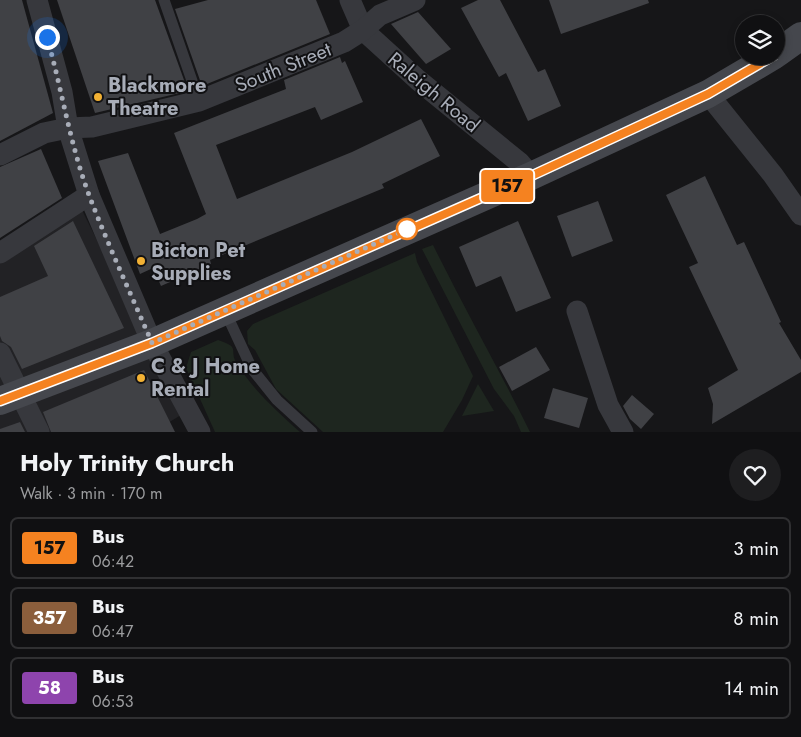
<!DOCTYPE html>
<html lang="en">
<head>
<meta charset="utf-8">
<style>
  body { margin:0; font-family:Jost,sans-serif; background:#1e1e20; color:#f1f3f6; height:100vh; display:flex; flex-direction:column; font-size:19px; white-space:nowrap }
  * { box-sizing:border-box; margin:0 }
  p { font-size:16px; color:#9c9d9f }
  .icon { flex:none; width:28px; height:28px; fill:none; stroke:currentColor; stroke-width:2; stroke-linecap:round; stroke-linejoin:round }
  .map { position:relative; height:432px; overflow:hidden }
  .side { display:flex; flex-direction:column; background:#101012; flex:1 }
  .side>* { flex:none }
  .badge { padding:0 10px; border-radius:4px; font-size:18px; line-height:32px }
  .controls { position:absolute; left:735px; top:15px; display:grid; gap:10px }
  .controls a { display:grid; place-items:center; width:50px; height:50px; border-radius:50%; background:#101012; box-shadow:0 2px 8px #0003,0 0 0 1px #303032; font-size:25px }
  .you { position:absolute; width:25px; height:25px; margin:-12px; border:4px solid #fff; border-radius:50%; background:#1a73e8; box-shadow:0 0 0 8px #1a73e833 }
  .map>.badge { position:absolute; translate:-50% -50%; box-shadow:0 0 0 2px #fff }
  .round { display:grid; place-items:center; flex:none; width:52px; height:52px; border-radius:26px; background:#1e1e20 }
  .summary { display:flex; align-items:center; justify-content:space-between; height:85px; padding:0 20px }
  h1 { font-size:24px; font-weight:700; line-height:38px }
  ul { padding:0; list-style:none }
  li { display:flex; align-items:center; gap:15px; height:62px; margin:0 10px 8px; padding:0 10px; border:2px solid #303032; border-radius:8px }
  li div { flex:1 }
  li b { display:block; font-size:19px }
  li em { font-style:normal }
  li .badge { min-width:55px; font-weight:700; text-align:center }
  .map>svg:first-child { display:block }
</style>
</head>
<body>
<div class="map">
<svg width="801" height="432" viewBox="0 0 801 432">
  <rect width="100%" height="100%" fill="#161618"/>
  <!-- built -->
  <g fill="#222225">
    <path d="M80 206 143 333 0 391V257Z"/>
    <path d="M149 355 181 415 153 432H0V415Z"/>
  </g>
  <!-- green -->
  <g fill="#1e261f">
    <path d="M433 245C464 308 499 369 530 432H521L514 416 494 389 422 249Z"/>
    <path d="M415 253 417 262 473 376 462 400 443 432H323L276 389 255 350 248 344 247 331 253 324Z"/>
    <path d="M218 340C242 348 228 349 237 364 254 391 277 411 300 432H215L186 368 191 352Z"/>
    <path d="M478 384 494 411 462 416Z"/>
  </g>
  <!-- building -->
  <g fill="#404145">
    <path d="M0 0H22L53 113 0 141Z"/>
    <path d="M57 0H155L188 91 95 113Z"/>
    <path d="M208 0H316L330 34 202 86 175 9Z"/>
    <path d="M478 0H500L538 72 545 69 561 106 528 121 506 73 499 77 461 8Z"/>
    <path d="M549 0H648L649 3 561 34Z"/>
    <path d="M418 12 451 49 426 64 391 24Z"/>
    <path d="M340 57 342 63 345 61 363 102 321 120 315 107 216 145 237 199 352 152 421 119 440 156 382 184 384 188 210 260 211 264 161 286 153 268 140 274 98 161 128 153 160 234 197 219 206 214 174 133 286 89 284 80Z"/>
    <path d="M41 149 62 198 0 238V167Z"/>
    <path d="M705 176 737 245 744 242 781 322 779 323 801 360V372L712 424 713 404 708 388 738 370 689 267 698 263 666 195Z"/>
    <path d="M598 201 613 241 572 257 557 216Z"/>
    <path d="M73 221 124 328 22 369 11 347 2 341 0 336V297L48 276 34 246Z"/>
    <path d="M518 221 551 298 516 312 501 276 476 287 459 247Z"/>
    <path d="M536 347 550 370 512 391 499 367Z"/>
    <path d="M144 370 175 432H51L43 412Z"/>
    <path d="M553 388 588 398 579 428 544 418Z"/>
    <path d="M632 395 654 414 641 429 630 419 623 406Z"/>
    <path d="M20 422 25 432H0V429Z"/>
  </g>
  <g fill="none" stroke-linecap="round" stroke-linejoin="round">
    <!-- lane -->
    <g stroke="#37383d" stroke-width="11">
      <path d="M164 0 199 101"/>
      <path d="M225 311 252 369 277 400 312 432"/>
    </g>
    <!-- street -->
    <g stroke="#37383d" stroke-width="21">
      <path d="M37 0 62 92 68 128 89 195 152 343 200 432"/>
      <path d="M350 0 363 30 418 80 520 163 531 176"/>
      <path d="M708 94 773 175 801 215"/>
      <path d="M0 155 44 133 68 128 92 127 199 101 344 42 363 30 380 15 415 0"/>
      <path d="M0 253 89 195"/>
      <path d="M577 311 608 405 623 432"/>
      <path d="M0 353 39 432"/>
    </g>
    <!-- secondary -->
    <g stroke="#45474d" stroke-width="28">
      <path d="M776 54 801 36"/>
      <path d="M0 401 152 343 531 176 708 94 773 56"/>
    </g>
  </g>
  <g fill="none" stroke-linecap="round" stroke-linejoin="round">
    <!-- line casing -->
    <g stroke="#fff" stroke-width="11">
      <path id="line" d="M0 401 152 343 531 176 708 94 773 56"/>
    </g>
    <!-- line -->
    <use href="#line" stroke="#f58220" stroke-width="8"/>
    <!-- walk -->
    <path stroke="#a8adb8" stroke-width="5" stroke-dasharray="0 9" d="M47 37C62 90 70 144 89 195 108 245 131 294 152 343L410 228 407 229"/>
  </g>
  <!-- markers -->
  <g fill="#f2b134" stroke="#111113" stroke-width="2">
    <circle cx="98" cy="97" r="5"/>
    <circle cx="141" cy="261" r="5"/>
    <circle cx="141" cy="378" r="5"/>
  </g>
  <circle fill="#fff" stroke="#f58220" stroke-width="2.5" cx="407" cy="229" r="10"/>
  <g text-anchor="middle" stroke-width="4" stroke-linejoin="round" paint-order="stroke">
    <!-- street labels -->
    <g font-size="20" fill="#a8adb8" stroke="#111113">
      <text transform="translate(283 67) rotate(-22)" y="7">South Street</text>
      <text transform="translate(434 92) rotate(40)" y="7">Raleigh Road</text>
    </g>
    <!-- poi labels -->
    <g font-size="20" font-weight="bold" fill="#a8adb8" stroke="#111113" text-anchor="start">
      <text x="108" y="92">Blackmore<tspan x="108" dy="23">Theatre</tspan></text>
      <text x="151" y="257">Bicton Pet<tspan x="151" dy="23">Supplies</tspan></text>
      <text x="151" y="373">C &amp; J Home<tspan x="151" dy="23">Rental</tspan></text>
    </g>
  </g>
</svg>
<div class="controls">
<a><svg class="icon" aria-label="layers" viewBox="0 0 24 24"><path d="M12 4l9 5-9 5-9-5zM3 14l9 5 9-5"/></svg></a>
</div>
<div class="you" style="left:47px;top:37px"></div>
<b class="badge" style="left:507px;top:186px;background:#f58220;color:#111">157</b>
</div>
<section class="side">
<div class="summary"><div><h1>Holy Trinity Church</h1><p>Walk · 3 min · 170 m</p></div><a class="round"><svg class="icon" aria-label="heart" viewBox="0 0 24 24"><path d="M12 20l-8-8c-3-5 5-10 8-4 3-6 11-1 8 4z"/></svg></a></div>
<ul>
<li><span class="badge" style="background:#f58220;color:#111">157</span><div><b>Bus</b><p>06:42</p></div><em>3 min</em></li>
<li><span class="badge" style="background:#8b5e3c;color:#fff">357</span><div><b>Bus</b><p>06:47</p></div><em>8 min</em></li>
<li><span class="badge" style="background:#8e44ad;color:#fff">58</span><div><b>Bus</b><p>06:53</p></div><em>14 min</em></li>
</ul>
</section>
</body>
</html>
